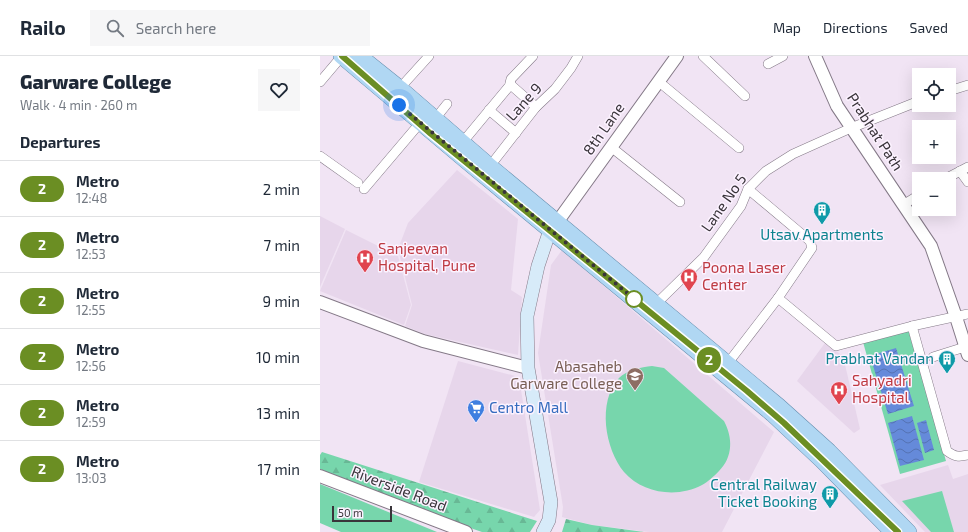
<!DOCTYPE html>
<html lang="en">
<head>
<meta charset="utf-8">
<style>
  body { margin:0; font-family:"Exo 2",sans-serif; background:#f6f6f7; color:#1f2937; height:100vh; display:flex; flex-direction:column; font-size:15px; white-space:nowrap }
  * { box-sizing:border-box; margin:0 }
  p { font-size:13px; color:#747a83 }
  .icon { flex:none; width:22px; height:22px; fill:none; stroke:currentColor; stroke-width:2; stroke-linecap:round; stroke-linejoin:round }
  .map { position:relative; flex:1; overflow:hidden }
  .panel { display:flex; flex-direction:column; background:#fff; width:320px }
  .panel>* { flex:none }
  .badge { padding:0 8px; border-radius:13px; font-size:14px; line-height:26px }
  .fabs { position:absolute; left:592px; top:12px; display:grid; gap:8px }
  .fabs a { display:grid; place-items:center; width:44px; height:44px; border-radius:0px; background:#fff; box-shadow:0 4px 16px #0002; font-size:20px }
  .scale { position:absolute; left:12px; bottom:10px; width:60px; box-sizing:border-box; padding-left:4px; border:2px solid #39343a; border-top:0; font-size:11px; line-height:14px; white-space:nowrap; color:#39343a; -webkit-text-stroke:3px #fcf2ff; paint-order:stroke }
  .you { position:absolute; width:20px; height:20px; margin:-10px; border:3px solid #fff; border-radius:50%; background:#1a73e8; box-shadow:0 0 0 6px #1a73e833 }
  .map>.badge { position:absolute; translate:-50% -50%; box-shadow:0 0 0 2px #fff }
  h2 { padding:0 20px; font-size:15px; line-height:36px }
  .round { display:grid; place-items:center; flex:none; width:42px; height:42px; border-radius:0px; background:#f6f6f7 }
  .overview { display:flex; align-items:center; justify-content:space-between; height:68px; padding:0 20px }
  h1 { font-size:19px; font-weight:800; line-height:30px }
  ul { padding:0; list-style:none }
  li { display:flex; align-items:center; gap:12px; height:56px; padding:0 20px; border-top:1px solid #e0e1e3 }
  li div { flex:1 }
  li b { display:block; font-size:15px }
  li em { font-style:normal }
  li .badge { min-width:44px; font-weight:700; text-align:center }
  header { display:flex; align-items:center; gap:24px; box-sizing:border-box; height:56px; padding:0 20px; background:#fff; border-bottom:1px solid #e0e1e3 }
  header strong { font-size:19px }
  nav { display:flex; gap:22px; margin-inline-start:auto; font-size:14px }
  .search { width:280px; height:36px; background:#f6f6f7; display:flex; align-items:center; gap:10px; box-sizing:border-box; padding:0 14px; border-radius:0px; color:#747a83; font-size:15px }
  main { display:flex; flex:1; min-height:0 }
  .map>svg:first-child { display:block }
</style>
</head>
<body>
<header>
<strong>Railo</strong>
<div class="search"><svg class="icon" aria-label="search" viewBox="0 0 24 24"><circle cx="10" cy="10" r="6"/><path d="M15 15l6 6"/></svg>Search here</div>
<nav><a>Map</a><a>Directions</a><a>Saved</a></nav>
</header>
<main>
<section class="panel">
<div class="overview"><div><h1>Garware College</h1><p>Walk · 4 min · 260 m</p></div><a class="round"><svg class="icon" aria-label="heart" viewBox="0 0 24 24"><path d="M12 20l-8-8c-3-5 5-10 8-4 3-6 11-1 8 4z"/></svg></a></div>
<h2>Departures</h2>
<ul>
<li><span class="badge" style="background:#6b8e23;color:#fff">2</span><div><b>Metro</b><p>12:48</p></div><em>2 min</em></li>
<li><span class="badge" style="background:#6b8e23;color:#fff">2</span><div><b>Metro</b><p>12:53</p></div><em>7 min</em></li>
<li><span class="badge" style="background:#6b8e23;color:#fff">2</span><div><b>Metro</b><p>12:55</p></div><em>9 min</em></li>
<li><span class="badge" style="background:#6b8e23;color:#fff">2</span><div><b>Metro</b><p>12:56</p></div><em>10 min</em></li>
<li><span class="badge" style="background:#6b8e23;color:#fff">2</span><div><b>Metro</b><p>12:59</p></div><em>13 min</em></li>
<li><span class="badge" style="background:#6b8e23;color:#fff">2</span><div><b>Metro</b><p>13:03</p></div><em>17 min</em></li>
</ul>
</section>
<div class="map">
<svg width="648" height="476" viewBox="0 0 648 476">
  <defs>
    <pattern id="forest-firs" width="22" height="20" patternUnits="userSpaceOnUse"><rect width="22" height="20" fill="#77d6ac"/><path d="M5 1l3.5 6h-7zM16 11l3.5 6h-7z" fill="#68b895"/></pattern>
    <pattern id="water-waves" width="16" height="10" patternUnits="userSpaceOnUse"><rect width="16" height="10" fill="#658ada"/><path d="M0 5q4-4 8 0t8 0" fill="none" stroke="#5472b2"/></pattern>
  </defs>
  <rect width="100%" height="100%" fill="#f1e4f4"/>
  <!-- built -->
  <g fill="#e7d6eb">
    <path d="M137 114 198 163 191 234 202 241 198 299 105 278 85 270 92 249 78 193 88 167Z"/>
    <path d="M0 160 25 173 0 231Z"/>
    <path d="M26 174 78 200 91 249 84 269 0 235Z"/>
    <path d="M242 194 454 376 402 476H329L272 469 242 461 243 451 218 297 231 209Z"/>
    <path d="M505 287 523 300 540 373 534 377 477 325Z"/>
    <path d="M138 305 199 321 220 454 214 461 99 426Z"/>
    <path d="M628 409 633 423 648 418V476H605L560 429Z"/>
  </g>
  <!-- grass -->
  <g fill="#77d6ac">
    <path d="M588 273 626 405 580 418 543 286Z"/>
    <path d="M332 310 344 312 404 365C413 382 413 401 399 415 394 420 388 426 382 429 358 442 323 438 304 416 285 393 277 346 299 322 307 314 321 311 332 310Z"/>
    <path d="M0 428 117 476H21L0 467Z"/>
    <path d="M622 435 634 476H611L582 445Z"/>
  </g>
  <!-- forest -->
  <g fill="url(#forest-firs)">
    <path d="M2 396 217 465 210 476H162L69 444 0 413V399Z"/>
    <path d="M246 463 272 469 324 476H242Z"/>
  </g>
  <!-- water -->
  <g fill="url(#water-waves)">
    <path d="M576 292 594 350 568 358 550 300Z"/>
    <path d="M592 360 604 404 580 410 568 367Z"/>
    <path d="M606 364 614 394 605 397 597 367Z"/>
  </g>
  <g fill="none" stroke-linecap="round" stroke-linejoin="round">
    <!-- minor casing -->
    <g stroke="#847987" stroke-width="10">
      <g id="minor">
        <path d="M213 0 191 23 190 27 192 30 216 51"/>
        <path d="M383 0 425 40"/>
        <path d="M448 8 463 0"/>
        <path d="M338 25 419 92"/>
        <path d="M0 26 22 0"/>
        <path d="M80 32 109 0"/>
        <path d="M629 35 648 29"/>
        <path d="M169 54 196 77"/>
        <path d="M115 63 127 48"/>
        <path d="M142 87 191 28"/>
        <path d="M291 91 360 146"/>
        <path d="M0 100 38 127"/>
        <path d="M170 110 216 51 235 33 251 12 258 0"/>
        <path d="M640 115 648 126"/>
        <path d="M625 123 648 111"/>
        <path d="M44 133 100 67"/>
        <path d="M583 149 599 139"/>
        <path d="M458 242 516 290 592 270 648 258"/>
        <path d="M337 247 384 201 421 150 428 133 446 115 473 98 531 72 599 45"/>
        <path d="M592 270 627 395C635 401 639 401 648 399"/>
        <path d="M613 301 648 290"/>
        <path d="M408 307 458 242 492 192 490 185 428 133"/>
      </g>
    </g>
    <!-- tertiary casing -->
    <g stroke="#847987" stroke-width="14">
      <g id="tertiary">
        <path d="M495 0 517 50 611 190 636 261 648 299"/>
        <path d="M238 165 357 0"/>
        <path d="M0 246 103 285 208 312"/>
        <path d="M0 420 146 476"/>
      </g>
    </g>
    <!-- secondary casing -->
    <g stroke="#847987" stroke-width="14">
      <path id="secondary" d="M223 476 229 464 231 446 208 312 207 260 218 210 230 174 235 168"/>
    </g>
    <!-- primary casing -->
    <g stroke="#648dad" stroke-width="16">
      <g id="primary">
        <path d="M21 0 147 106 452 358 501 404 572 476"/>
        <path d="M40 0 80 32 170 110 459 350 509 395 589 476"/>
      </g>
    </g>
    <!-- minor -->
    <use href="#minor" stroke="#fff" stroke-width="9"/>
    <!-- tertiary -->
    <use href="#tertiary" stroke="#fff" stroke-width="12"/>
    <!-- secondary -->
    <use href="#secondary" stroke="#d7ebf9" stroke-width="13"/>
    <!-- primary -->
    <use href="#primary" stroke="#b0d7f3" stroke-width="15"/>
    <!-- rail casing -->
    <g stroke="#605962" stroke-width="4">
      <path id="rail" d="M22 0 111 77 427 335 464 367 578 476"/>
    </g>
    <!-- rail -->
    <use href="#rail" stroke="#fcf2ff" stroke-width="2.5" stroke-dasharray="8" stroke-linecap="butt"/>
  </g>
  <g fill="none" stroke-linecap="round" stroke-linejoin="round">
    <!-- line casing -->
    <g stroke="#fff" stroke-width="9">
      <path id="line" d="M22 0 111 78 427 335 464 367 578 476"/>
    </g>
    <!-- line -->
    <use href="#line" stroke="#6b8e23" stroke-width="6"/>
    <!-- walk -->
    <path stroke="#39343a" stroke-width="4" stroke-dasharray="0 7.2" d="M79 49 318 246 314 243"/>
  </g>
  <!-- icons -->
  <defs>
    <g id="building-pin" transform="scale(0.9)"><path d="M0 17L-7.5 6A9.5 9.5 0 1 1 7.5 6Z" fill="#0f9aa8" stroke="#fcf2ff"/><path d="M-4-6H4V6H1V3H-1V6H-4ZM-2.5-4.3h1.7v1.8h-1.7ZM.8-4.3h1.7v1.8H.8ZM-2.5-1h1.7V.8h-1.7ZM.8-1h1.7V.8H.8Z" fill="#fff"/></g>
    <g id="hospital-pin" transform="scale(0.9)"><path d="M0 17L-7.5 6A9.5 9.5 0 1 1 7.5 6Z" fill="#e0444e" stroke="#fcf2ff"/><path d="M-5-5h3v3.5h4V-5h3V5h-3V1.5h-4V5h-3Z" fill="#fff"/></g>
    <g id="university-pin" transform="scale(0.9)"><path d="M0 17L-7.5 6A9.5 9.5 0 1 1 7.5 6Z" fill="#8d6e63" stroke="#fcf2ff"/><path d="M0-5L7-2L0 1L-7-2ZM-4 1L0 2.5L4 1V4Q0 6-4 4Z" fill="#fff"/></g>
    <g id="supermarket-pin" transform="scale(0.9)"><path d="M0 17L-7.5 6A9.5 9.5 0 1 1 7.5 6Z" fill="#3f7fe0" stroke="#fcf2ff"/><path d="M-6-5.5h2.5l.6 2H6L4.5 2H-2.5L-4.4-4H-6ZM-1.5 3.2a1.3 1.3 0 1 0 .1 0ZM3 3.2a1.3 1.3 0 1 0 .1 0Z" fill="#fff"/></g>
  </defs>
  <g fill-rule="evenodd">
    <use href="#building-pin" x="502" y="154"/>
    <use href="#hospital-pin" x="45" y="202"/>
    <use href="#hospital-pin" x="369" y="221"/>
    <use href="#building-pin" x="627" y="303"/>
    <use href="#university-pin" x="315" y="320"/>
    <use href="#hospital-pin" x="519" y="334"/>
    <use href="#supermarket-pin" x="156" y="352"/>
    <use href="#building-pin" x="510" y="438"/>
  </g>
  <!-- markers -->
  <circle fill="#fff" stroke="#6b8e23" stroke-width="2" cx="314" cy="243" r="8"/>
  <g text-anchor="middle" stroke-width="3" stroke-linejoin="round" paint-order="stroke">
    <!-- street labels -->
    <g font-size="15" fill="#39343a" stroke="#fcf2ff">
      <text transform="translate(204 46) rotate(-48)" y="5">Lane 9</text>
      <text transform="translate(284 73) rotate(-55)" y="5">8th Lane</text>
      <text transform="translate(555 76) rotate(57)" y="5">Prabhat Path</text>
      <text transform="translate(404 147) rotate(-55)" y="5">Lane No 5</text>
      <text transform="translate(79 433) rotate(21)" y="5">Riverside Road</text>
    </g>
    <!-- culture labels -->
    <g font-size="15" fill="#0d838f" stroke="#fcf2ff" text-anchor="end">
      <text x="502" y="184" text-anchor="middle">Utsav Apartments</text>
      <text x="614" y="308">Prabhat Vandan</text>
      <text x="497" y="434">Central Railway<tspan x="497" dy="17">Ticket Booking</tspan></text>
    </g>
    <!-- health labels -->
    <g font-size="15" fill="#be3a42" stroke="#fcf2ff" text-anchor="start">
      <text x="58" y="198">Sanjeevan<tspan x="58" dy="17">Hospital, Pune</tspan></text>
      <text x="382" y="217">Poona Laser<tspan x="382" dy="17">Center</tspan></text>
      <text x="532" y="330">Sahyadri<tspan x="532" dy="17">Hospital</tspan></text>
    </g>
    <!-- education labels -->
    <g font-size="15" fill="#785e54" stroke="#fcf2ff" text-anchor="end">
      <text x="302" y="316">Abasaheb<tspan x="302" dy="17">Garware College</tspan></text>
    </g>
    <!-- shop labels -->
    <g font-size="15" fill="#366cbe" stroke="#fcf2ff" text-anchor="start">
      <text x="169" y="357">Centro Mall</text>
    </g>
  </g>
</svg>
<div class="fabs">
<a><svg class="icon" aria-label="locate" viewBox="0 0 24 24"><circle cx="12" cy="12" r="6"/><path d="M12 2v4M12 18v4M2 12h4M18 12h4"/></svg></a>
<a>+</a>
<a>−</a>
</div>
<div class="scale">50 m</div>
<div class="you" style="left:79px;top:49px"></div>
<b class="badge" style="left:389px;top:304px;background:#6b8e23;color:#fff">2</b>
</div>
</main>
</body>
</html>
